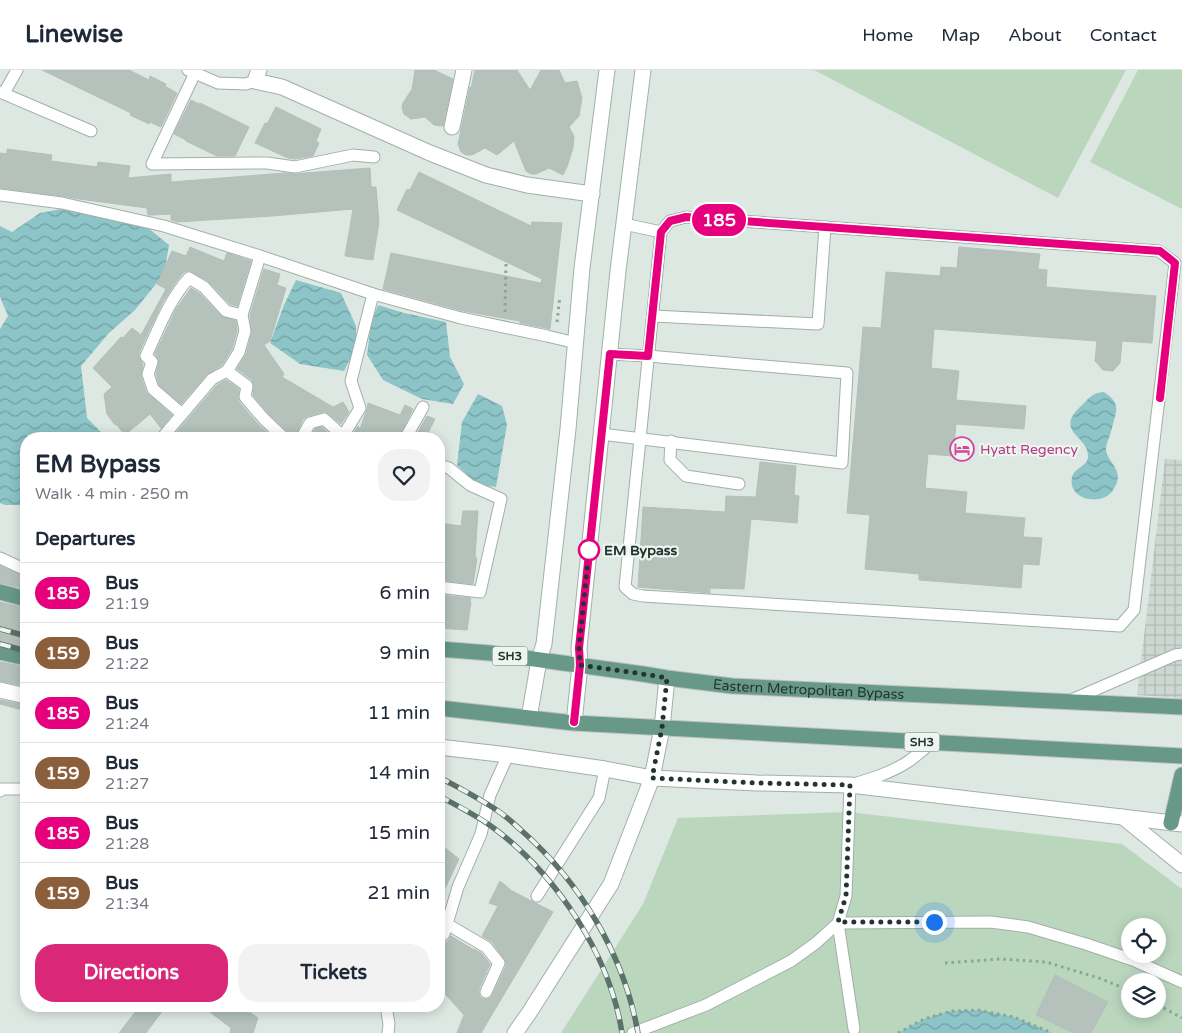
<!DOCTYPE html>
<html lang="en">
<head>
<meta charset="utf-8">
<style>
  body { margin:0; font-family:"Varela Round",sans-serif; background:#f2f2f3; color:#1f2937; height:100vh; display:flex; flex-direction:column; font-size:19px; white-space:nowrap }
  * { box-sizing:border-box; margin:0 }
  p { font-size:16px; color:#747a83 }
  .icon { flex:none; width:28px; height:28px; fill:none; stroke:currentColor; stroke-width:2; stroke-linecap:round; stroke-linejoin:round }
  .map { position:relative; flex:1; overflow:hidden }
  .panel { position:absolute; left:20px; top:362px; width:425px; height:580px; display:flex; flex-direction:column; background:#fff; border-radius:20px; box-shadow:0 2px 12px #0003 }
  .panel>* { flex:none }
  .badge { padding:0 10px; border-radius:16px; font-size:18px; line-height:32px }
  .buttons { position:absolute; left:1121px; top:848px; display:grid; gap:10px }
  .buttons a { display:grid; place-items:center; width:45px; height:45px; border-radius:50%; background:#fff; box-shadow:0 2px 12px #0003; font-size:25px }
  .you { position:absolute; width:25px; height:25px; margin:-12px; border:4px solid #fff; border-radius:50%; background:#1a73e8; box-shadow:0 0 0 8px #1a73e833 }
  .map>.badge { position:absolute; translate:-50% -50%; box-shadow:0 0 0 2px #fff }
  h2 { padding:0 15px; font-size:19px; line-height:45px }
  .round { display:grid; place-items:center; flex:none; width:52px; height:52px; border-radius:20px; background:#f2f2f3 }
  .summary { display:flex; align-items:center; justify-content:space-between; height:85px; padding:0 15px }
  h1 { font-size:24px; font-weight:700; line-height:38px }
  .button { display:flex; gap:10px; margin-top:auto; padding:10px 15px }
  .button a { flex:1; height:58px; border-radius:20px; background:#db2777; color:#fff; font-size:20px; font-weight:700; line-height:58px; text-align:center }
  .button a+a { background:#f2f2f3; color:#1f2937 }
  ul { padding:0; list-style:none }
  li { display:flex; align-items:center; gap:15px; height:60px; padding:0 15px; border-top:1px solid #e0e1e3 }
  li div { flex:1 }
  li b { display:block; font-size:19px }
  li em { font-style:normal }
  li .badge { min-width:55px; font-weight:700; text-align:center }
  header { display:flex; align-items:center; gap:30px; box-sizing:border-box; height:70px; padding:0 25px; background:#fff; border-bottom:1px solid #e0e1e3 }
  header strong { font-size:24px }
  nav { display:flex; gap:28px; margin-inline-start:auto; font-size:18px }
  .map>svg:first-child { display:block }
</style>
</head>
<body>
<header>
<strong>Linewise</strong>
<nav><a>Home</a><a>Map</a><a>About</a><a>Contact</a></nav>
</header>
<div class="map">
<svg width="1182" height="963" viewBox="0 0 1182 963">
  <defs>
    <pattern id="industrial-grid" width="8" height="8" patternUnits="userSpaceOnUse" patternTransform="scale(1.25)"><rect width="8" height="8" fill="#cdd7d1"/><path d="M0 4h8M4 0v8" fill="none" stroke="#b0b9b4"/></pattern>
    <pattern id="water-waves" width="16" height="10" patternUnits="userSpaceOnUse" patternTransform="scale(1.25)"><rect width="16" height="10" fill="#8cc4c7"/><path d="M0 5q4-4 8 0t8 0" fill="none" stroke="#72a0a2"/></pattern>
  </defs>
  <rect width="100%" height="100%" fill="#dee8e3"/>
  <!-- industrial -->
  <path fill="url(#industrial-grid)" d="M1165 389 1182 390V628L1137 625Z"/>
  <!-- park -->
  <g fill="#bad7be" fill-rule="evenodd">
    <path d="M814 0H1126L1058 128Z"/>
    <path d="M1138 0H1182V139L1090 92Z"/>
    <path d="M849 742 1122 774 1182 819V963H561L643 834 678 748ZM1130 856H1158V884H1130ZM1130 911H1158V939H1130Z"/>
  </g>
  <!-- water -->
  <g fill="url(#water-waves)">
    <path d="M61 139 147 157 169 175 164 204 135 240 109 263 81 296 87 348 108 369H26V435H5L0 433V259L8 246 0 227V156L12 162 40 143Z"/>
    <path d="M296 210 341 223 356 256V278L344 301 300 294 270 273 284 235Z"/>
    <path d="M378 235 404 243 446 252 450 287 464 314 453 334 422 329 383 310 367 285 371 253Z"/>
    <path d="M1104 322C1119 333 1118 337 1113 354 1112 358 1111 362 1110 365 1108 370 1106 375 1106 380 1108 393 1123 399 1116 415 1113 421 1109 426 1103 428 1089 433 1068 425 1072 407 1075 397 1087 397 1088 387 1090 366 1052 362 1082 335 1090 327 1092 323 1104 322Z"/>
    <path d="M478 324 502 336 507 355 496 417 478 415 457 395 462 352Z"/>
    <path d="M978 940 1014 947 1052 963H898L924 949 951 941Z"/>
  </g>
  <!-- building -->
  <g fill="#b4c2bb" stroke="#b2c0b9">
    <path d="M42 0H129L149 10 150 6 166 14 165 16 177 23 161 57 150 52 149 54 130 45 131 43Z"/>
    <path d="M415 0H434L453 9 443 56 434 55 425 47 411 49 404 44 402 38 403 33 412 19Z"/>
    <path d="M475 0H517L530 20 541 0H559L565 13 577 11 582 28 579 46 569 57 574 66 573 78 567 97 563 105 549 98 536 104H531L526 101 514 71 497 85 485 78 472 85H466L461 82 458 74 470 17 471 18Z"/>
    <path d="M191 30 199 34 200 33 249 57 235 86H217L186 71V70L174 64Z"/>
    <path d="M276 37 321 59 316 71 319 73 313 86 295 89 288 88 255 73 265 53 267 54Z"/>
    <path d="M7 79 52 85 51 91 97 97 98 92 130 96 128 108 171 104V112L285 103 296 104 305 103 370 98 371 117H376L379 152 373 190 345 186 353 139 272 146 177 152 171 150V144L151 145H148L147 138 79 129 63 126 0 118V83L7 84Z"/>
    <path d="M419 102 531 156 532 152 562 153 550 259 520 253V251L463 241 383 219 391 183 541 213 542 209 397 140 407 119 410 120Z"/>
    <path d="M190 177 224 191 227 183 251 191 237 236 230 234 208 211 190 201H186L183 203 176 212 163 232 148 263 139 283V287L143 294 141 306 146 322 172 345 161 358 150 344 125 365 116 354 115 355 107 344 104 324 112 317 93 298 121 267 123 268 132 258 141 265 166 219 157 214 172 181 186 186Z"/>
    <path d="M959 177 1040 184 1038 199 1047 200 1046 217 1156 226 1152 273 1122 271 1120 293 1113 301 1103 300 1095 291 1097 271 934 259 931 298 959 301 956 330 1026 336 1024 359 956 354 953 386 928 384 925 418 967 422 965 443 1025 448 1023 467 1042 468 1039 495 1023 494 1021 518 919 510V504L865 499 870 445 847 443 863 257 881 258 886 202 940 206 941 197 957 198Z"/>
    <path d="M264 199 280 204 277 215 286 218 270 271 264 275 284 304 282 307 333 337 343 332 349 342 341 354 326 342H322L308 346 303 349 294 369H292L290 364 269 344 253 325 254 317 252 310 237 299 246 284 252 263 250 245Z"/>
    <path d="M191 218 199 223 221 246 236 251 237 261 232 279 222 295 207 304 181 334 159 315 156 304 159 291 155 284 176 239Z"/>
    <path d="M226 310 239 319 238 326 239 332 258 354 274 369H180L175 364 217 315Z"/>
    <path d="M368 333 400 345 405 335 413 339 398 369H350L358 356 360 359 367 339Z"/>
    <path d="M427 346 435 349 428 363 422 361 419 369H414Z"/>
    <path d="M322 357 335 369H310L315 359Z"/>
    <path d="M760 392 796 396 794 425 799 426 797 453 751 449 744 519 710 518V523L638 517 643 437 725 442 726 426 756 427Z"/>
    <path d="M463 441H478L475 488H477L473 514 439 510V453L461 456Z"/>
    <path d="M0 496 26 507V519L0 513Z"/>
    <path d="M439 525 471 528 470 532H471L467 560 439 558 441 543H439Z"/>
    <path d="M0 532 26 538V578L0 573Z"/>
    <path d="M0 592 26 597V616L0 611Z"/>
    <path d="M0 630 26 635V641L0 634Z"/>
    <path d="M439 773 459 789 439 831Z"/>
    <path d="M500 811 512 821 553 842 481 963H457L464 945 439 917V875L444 874 449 870 451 866 474 880V879L481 883 490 894 479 919V923L480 927 483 929H487L491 928 506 896V892L492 872 482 866 498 836 489 833Z"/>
    <path d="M1055 905 1108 932 1091 963H1073L1036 945Z"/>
    <path d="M140 936H166L146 963H119Z"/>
    <path d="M202 936H241L258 948 253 963H230L231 958Z"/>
  </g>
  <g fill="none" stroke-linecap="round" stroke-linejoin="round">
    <!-- service casing -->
    <g stroke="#a2afa9" stroke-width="13">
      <g id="service">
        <path d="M188 0 218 13 246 14 255 11"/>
        <path d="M195 3 152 94 267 93 295 97 353 85 374 87"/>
        <path d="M0 22 91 61"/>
        <path d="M4 23 17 0"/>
        <path d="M0 125 62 133 164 156 260 186 373 224 461 248 547 266 576 273"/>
        <path d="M624 154 661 162 670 151 686 147 825 157 818 254 653 246"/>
        <path d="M661 162 625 517 633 524 643 526 1120 556 1134 540 1175 193 1159 181 825 157"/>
        <path d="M227 301 247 316 245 327 264 349 285 369"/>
        <path d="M182 344 153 319 148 304 152 292 146 286C158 260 169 230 189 208L204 217 226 241 242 245"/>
        <path d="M601 364 842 393 847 303 648 286 610 284"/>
        <path d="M161 369 212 309 227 301 239 282 245 261 242 245 260 186"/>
        <path d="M301 369 310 353 324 349 343 366 360 338 351 311 373 224"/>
        <path d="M405 369 423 337"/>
        <path d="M671 371 670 390 686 406 739 414"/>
        <path d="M439 395 449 398 470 415 501 429 480 522 439 517"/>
        <path d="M0 488 26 500"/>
        <path d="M1069 631 1175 585 1182 584"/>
        <path d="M0 721 2 719H26"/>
        <path d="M537 826 599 728 605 699"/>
        <path d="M447 854 486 877 499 893 486 922"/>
        <path d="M439 868 444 864 458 817 481 764 490 725 508 685"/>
        <path d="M386 936 389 954 388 963"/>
        <path d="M854 959 838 853 991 852 1028 857 1086 874 1133 890 1182 912"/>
        <path d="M633 963 706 935 791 891 816 873 838 853 846 826 850 715C871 709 891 703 909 691 917 685 924 679 931 673"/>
      </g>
    </g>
    <!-- minor casing -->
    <g stroke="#a2afa9" stroke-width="17">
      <g id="minor">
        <path d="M259 0 255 11 282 17 430 83 486 105 527 115 592 124"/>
        <path d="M452 57 464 0"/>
      </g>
    </g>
    <!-- tertiary casing -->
    <g stroke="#a2afa9" stroke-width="17">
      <g id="tertiary">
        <path d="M0 620 26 626"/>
        <path d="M439 677 508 685 605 699 652 708 757 713 850 715 1182 754"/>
        <path d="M1123 747 1182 795"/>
        <path d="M515 963 529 943 611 814 652 708 662 658 667 608"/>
      </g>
    </g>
    <!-- secondary casing -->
    <g stroke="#9fb2a9" stroke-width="17">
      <g id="secondary">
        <path d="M529 648 539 590 544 574 568 359 582 198 607 0"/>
        <path d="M574 653 580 595 579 578 618 201 643 0"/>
      </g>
    </g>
    <!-- primary casing -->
    <g stroke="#bdc2c0" stroke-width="17">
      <g id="primary">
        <path d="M0 522 26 529"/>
        <path id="s1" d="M439 579 490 583 643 604 667 608 732 616 1182 637"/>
        <path d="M0 582 26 588"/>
        <path d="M439 638 574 653 1182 686"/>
        <path d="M1171 753 1182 705"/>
      </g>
    </g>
    <!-- path -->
    <g stroke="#83a898" stroke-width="3" stroke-dasharray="2.5 4" stroke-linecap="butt">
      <path d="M505 242 506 194"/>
      <path d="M557 252 560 226"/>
      <path d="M945 893 1001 889 1046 892 1102 909 1130 921"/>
      <path d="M1158 935 1182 948"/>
      <path d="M898 963 924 949 951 941 978 940 1014 947 1052 963"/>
    </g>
    <!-- service -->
    <use href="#service" stroke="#fff" stroke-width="11"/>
    <!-- minor -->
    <use href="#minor" stroke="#fff" stroke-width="15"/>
    <!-- tertiary -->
    <use href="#tertiary" stroke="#fff" stroke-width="15"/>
    <!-- secondary -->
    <use href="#secondary" stroke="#fff" stroke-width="15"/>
    <!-- primary -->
    <use href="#primary" stroke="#689887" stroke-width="15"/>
    <!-- rail casing -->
    <g stroke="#5c7169" stroke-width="5.5">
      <g id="rail">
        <path d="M0 559 26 566"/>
        <path d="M0 574 26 581"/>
        <path d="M439 707C459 718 479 728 498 741 507 747 514 754 522 761 581 813 624 885 638 963"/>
        <path d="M439 726C458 736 478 746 495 759 557 806 610 885 622 963"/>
      </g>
    </g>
    <!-- rail -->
    <use href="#rail" stroke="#eef5f1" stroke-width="4" stroke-dasharray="11" stroke-linecap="butt"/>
  </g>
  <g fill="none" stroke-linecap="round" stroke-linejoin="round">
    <!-- line casing -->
    <g stroke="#fff" stroke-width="11">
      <path id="line" d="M574 652 580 595 579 578 610 284 648 286 661 162 670 151 686 147 1160 181 1175 193 1160 328"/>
    </g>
    <!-- line -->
    <use href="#line" stroke="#e6007e" stroke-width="8"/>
    <!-- walk -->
    <path stroke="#22352e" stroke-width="5" stroke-dasharray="0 9" d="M589 480 579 578 580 595 643 604 667 608 662 658 652 708 757 713 850 715 846 826 838 852H934"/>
  </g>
  <!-- icons -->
  <defs>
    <g id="hotel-ring" transform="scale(1.25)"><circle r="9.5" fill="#eef5f1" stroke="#d1479c" stroke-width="1.5"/><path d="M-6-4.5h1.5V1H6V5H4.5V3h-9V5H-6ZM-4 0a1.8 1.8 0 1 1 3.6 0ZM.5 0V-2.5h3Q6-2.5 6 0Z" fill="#d1479c"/></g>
  </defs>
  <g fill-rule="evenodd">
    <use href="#hotel-ring" x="962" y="379"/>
  </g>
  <!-- markers -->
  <circle fill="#fff" stroke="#e6007e" stroke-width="2.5" cx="589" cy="480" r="10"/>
  <g text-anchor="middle" stroke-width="4.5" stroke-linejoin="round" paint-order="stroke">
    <!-- shield labels -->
    <g fill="#eef5f1" stroke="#5f6f68" stroke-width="1">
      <rect x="492.5" y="576.5" width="35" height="19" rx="4"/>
      <rect x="904.5" y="662.5" width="35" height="19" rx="4"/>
    </g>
    <g font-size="12" font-weight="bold" fill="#22352e">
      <text x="510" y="590">SH3</text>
      <text x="922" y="676">SH3</text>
    </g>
    <!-- hotel labels -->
    <g font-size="14" fill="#b23c85" stroke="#eef5f1" text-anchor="start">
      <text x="980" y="384">Hyatt Regency</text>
    </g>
    <!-- stop labels -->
    <g font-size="14" font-weight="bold" fill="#22352e" stroke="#eef5f1" text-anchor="start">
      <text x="604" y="485">EM Bypass</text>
    </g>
    <!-- street labels -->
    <g font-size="14" fill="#22352e" stroke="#eef5f1">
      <text dy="5" stroke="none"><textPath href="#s1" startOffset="372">Eastern Metropolitan Bypass</textPath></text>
    </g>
  </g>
</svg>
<div class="buttons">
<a><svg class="icon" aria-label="locate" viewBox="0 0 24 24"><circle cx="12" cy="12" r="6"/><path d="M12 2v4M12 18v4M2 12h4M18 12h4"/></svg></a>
<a><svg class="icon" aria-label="layers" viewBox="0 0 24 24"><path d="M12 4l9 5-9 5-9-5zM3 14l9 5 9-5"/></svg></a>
</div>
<div class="you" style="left:934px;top:852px"></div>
<b class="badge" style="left:719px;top:150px;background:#e6007e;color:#fff">185</b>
<section class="panel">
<div class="summary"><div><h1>EM Bypass</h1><p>Walk · 4 min · 250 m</p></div><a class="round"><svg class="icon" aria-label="heart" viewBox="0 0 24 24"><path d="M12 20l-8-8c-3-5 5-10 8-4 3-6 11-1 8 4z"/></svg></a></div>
<h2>Departures</h2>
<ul>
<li><span class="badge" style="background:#e6007e;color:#fff">185</span><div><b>Bus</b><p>21:19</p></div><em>6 min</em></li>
<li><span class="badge" style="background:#8b5e3c;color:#fff">159</span><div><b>Bus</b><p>21:22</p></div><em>9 min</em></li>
<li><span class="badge" style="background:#e6007e;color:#fff">185</span><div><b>Bus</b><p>21:24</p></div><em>11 min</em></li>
<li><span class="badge" style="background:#8b5e3c;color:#fff">159</span><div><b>Bus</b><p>21:27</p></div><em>14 min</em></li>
<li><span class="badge" style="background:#e6007e;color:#fff">185</span><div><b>Bus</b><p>21:28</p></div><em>15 min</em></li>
<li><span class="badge" style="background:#8b5e3c;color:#fff">159</span><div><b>Bus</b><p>21:34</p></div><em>21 min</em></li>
</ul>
<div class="button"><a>Directions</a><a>Tickets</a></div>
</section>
</div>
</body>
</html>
